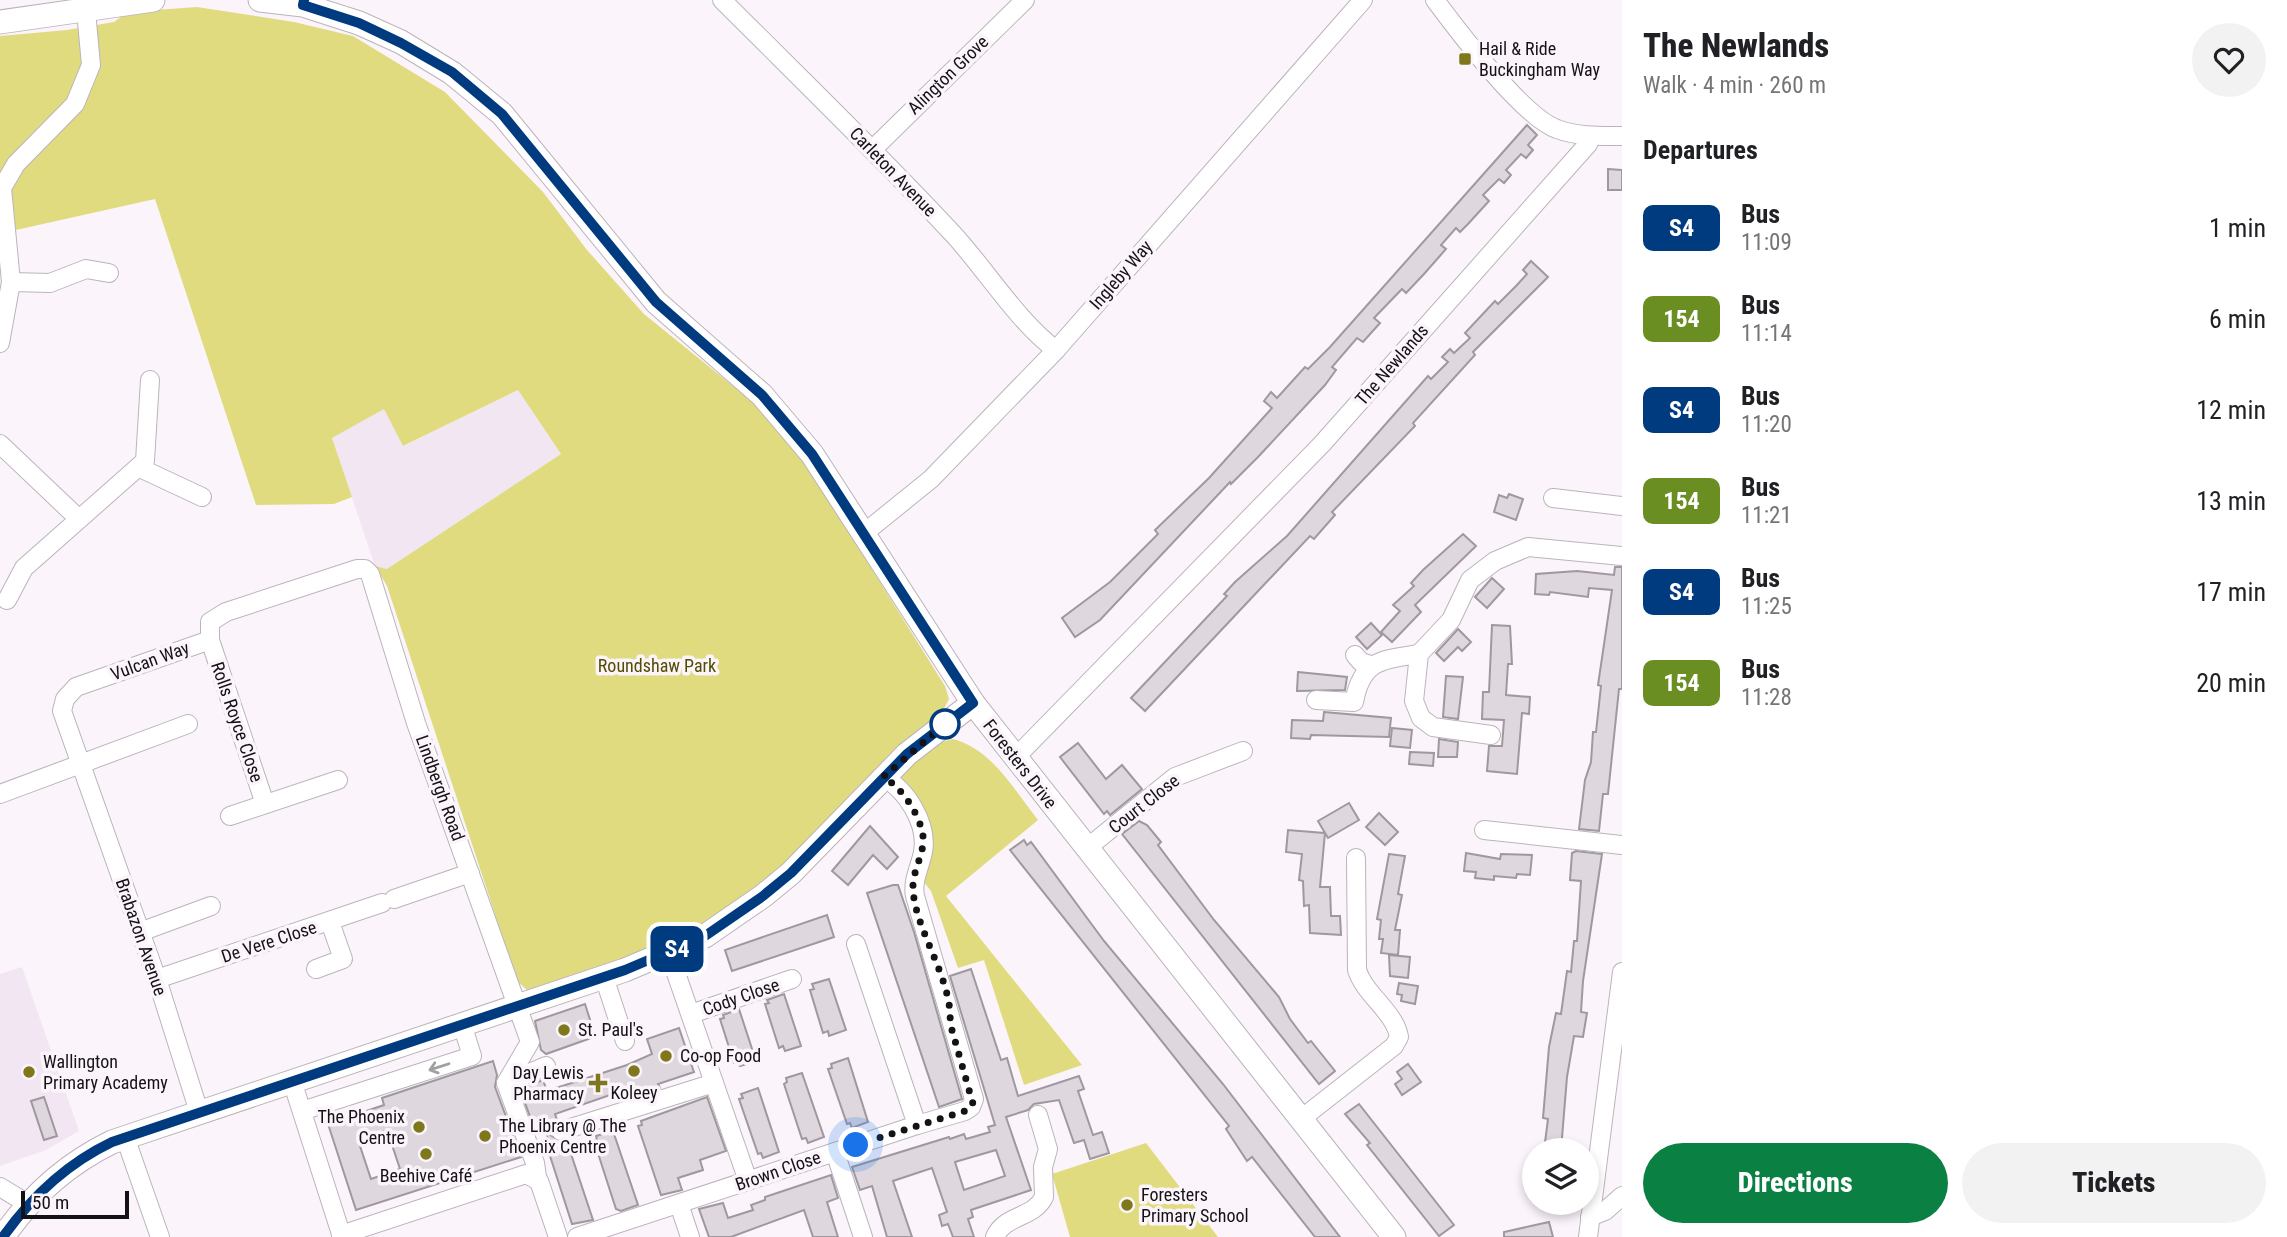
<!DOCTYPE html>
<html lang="en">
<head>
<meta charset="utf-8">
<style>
  body { margin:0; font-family:"Roboto Condensed",sans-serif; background:#f2f2f2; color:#202124; height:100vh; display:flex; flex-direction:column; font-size:26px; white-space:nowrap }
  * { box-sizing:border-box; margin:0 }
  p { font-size:23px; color:#757577 }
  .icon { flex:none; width:38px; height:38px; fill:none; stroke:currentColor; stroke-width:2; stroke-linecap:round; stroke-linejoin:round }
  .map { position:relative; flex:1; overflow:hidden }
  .details { display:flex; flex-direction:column; background:#fff; width:665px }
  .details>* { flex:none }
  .badge { padding:0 14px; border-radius:10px; font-size:24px; line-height:46px }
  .controls { position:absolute; left:1522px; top:1138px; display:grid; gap:14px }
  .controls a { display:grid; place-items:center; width:77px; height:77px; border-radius:50%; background:#fff; box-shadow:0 4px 10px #0003; font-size:35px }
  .scale { position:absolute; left:21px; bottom:18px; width:108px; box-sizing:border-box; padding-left:7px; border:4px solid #141214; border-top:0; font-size:19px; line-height:24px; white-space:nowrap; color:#141214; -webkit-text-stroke:5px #fbf4fb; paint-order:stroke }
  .you { position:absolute; width:35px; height:35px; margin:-18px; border:5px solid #fff; border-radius:50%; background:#1a73e8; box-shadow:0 0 0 10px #1a73e833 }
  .map>.badge { position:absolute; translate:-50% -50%; box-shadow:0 0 0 4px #fff }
  h2 { padding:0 21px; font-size:26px; line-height:63px }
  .round { display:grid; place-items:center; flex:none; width:74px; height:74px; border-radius:37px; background:#f2f2f2 }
  .head { display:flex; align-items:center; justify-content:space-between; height:119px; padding:0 21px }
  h1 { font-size:33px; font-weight:800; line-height:52px }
  .action { display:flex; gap:14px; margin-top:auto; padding:14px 21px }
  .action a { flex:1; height:80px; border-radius:42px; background:#0b8043; color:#fff; font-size:28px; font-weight:800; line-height:80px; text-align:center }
  .action a+a { background:#f2f2f2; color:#202124 }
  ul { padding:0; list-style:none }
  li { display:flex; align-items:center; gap:21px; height:91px; padding:0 21px }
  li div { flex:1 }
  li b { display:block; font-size:26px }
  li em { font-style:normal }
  li .badge { min-width:77px; font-weight:700; text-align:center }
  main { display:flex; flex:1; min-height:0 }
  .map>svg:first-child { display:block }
</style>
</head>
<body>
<main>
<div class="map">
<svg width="1622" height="1237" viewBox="0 0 1622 1237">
  <rect width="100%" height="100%" fill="#fbf4fb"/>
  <!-- built -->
  <g fill="#f2e6f2">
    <path d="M518 390 561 454 387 570 375 566 332 438 384 408 404 446Z"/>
    <path d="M22 967 79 1131 46 1150 0 1166V974Z"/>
  </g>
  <!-- green -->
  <g fill="#e1db80">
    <path d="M197 7 294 22 353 36 445 92 543 192 587 250 644 314 754 403 804 461 945 686 949 699 941 714C866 785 779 884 687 932 636 958 581 972 527 990L517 981 387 586 375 566 387 569 561 454 518 390 403 446 384 409 332 438 352 497 334 504 256 505 155 199 16 230 9 188 0 178V36L67 30 114 22 127 12Z"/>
    <path d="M953 739C992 749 1014 790 1038 820L946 896 1082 1065 1024 1085 984 960 958 968 931 891 923 881 927 866 896 776 937 743Z"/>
    <path d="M1146 1143 1218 1237H1070L1052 1174Z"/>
  </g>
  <!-- building -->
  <g fill="#ded7de" stroke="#9f989f" stroke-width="2" fill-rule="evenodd">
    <path d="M1527 125 1537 135 1528 145 1533 150 1526 158 1521 154 1506 170 1511 175 1504 183 1499 179 1483 195 1489 201 1468 224 1460 232 1456 228 1441 245 1446 249 1424 274 1406 293 1402 289 1374 318 1380 323 1363 342 1357 338 1332 367 1336 370 1325 385 1258 457 1231 484 1230 482 1100 620 1075 637 1062 618 1110 582 1158 534 1155 530 1209 478 1272 408 1264 401 1271 392 1277 398 1305 367 1308 369 1330 347Z"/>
    <path d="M1608 169 1622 170V190H1608Z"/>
    <path d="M1531 261 1548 277 1473 352 1475 355 1413 423 1415 426 1332 512 1335 515 1314 539 1310 536 1145 711 1131 698 1227 596 1224 594 1235 582 1287 536 1428 376 1431 379 1448 362 1442 357 1450 349 1454 353 1470 338 1465 333 1495 301 1498 304 1517 285 1527 274 1523 270Z"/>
    <path d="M1509 494 1523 499 1516 520 1494 512 1499 495 1507 498Z"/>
    <path d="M1463 534 1476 546 1415 605 1421 612 1392 642 1381 632 1400 611 1393 605 1414 586 1411 583 1423 570Z"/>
    <path d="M1615 567H1622V689H1619L1608 794H1603L1599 831 1579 829 1585 780 1591 762 1593 732H1596L1601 686 1598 685 1612 590 1589 588 1588 597 1550 592 1549 595 1535 594 1536 574 1577 571 1614 575Z"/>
    <path d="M1492 578 1504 589 1487 608 1475 597Z"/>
    <path d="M1371 623 1382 635 1367 649 1356 637Z"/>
    <path d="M1492 625 1510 626 1512 664H1508L1506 695 1530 697 1529 714 1522 713 1517 774 1487 771 1489 746H1502L1504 720 1482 719 1483 692H1489Z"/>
    <path d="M1458 629 1471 642 1462 651 1458 647 1444 661 1436 653Z"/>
    <path d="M1298 672 1347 677 1345 690 1297 691Z"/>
    <path d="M1446 676 1463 677 1458 719 1443 717Z"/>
    <path d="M1324 712 1391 718 1389 737 1311 735 1310 739 1291 738 1292 720 1323 721Z"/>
    <path d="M1392 728 1412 730 1410 748 1390 746Z"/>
    <path d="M1439 739 1458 742 1457 757H1438Z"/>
    <path d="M1078 743 1106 779 1122 765 1142 789 1110 815 1107 811 1104 814 1060 757Z"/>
    <path d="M1410 752 1434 753 1433 766 1409 764Z"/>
    <path d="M1349 803 1359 820 1328 838 1325 833 1320 887H1330L1331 916H1340L1341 935 1310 933 1309 905 1304 906 1303 881 1299 880 1302 854 1286 852 1288 830 1325 833 1318 821Z"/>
    <path d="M1379 813 1398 832 1385 845 1366 827Z"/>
    <path d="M1139 821 1147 825 1161 842 1158 845 1214 920 1279 997 1290 1019 1308 1043 1311 1041 1335 1071 1319 1084 1122 834Z"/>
    <path d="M870 826 898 857 887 869 873 855 848 885 832 871Z"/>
    <path d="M1024 840 1027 845 1031 842 1104 941 1223 1084 1340 1237H1315L1252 1157 1247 1161 1226 1129 1229 1126 1010 850Z"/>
    <path d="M1576 851 1602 854 1583 981 1581 1012 1587 1013 1583 1037 1574 1036 1567 1077 1561 1150H1544L1548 1119 1543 1118 1549 1047 1556 1013 1561 1014 1567 971 1571 972 1574 941H1577L1581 881 1570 880 1572 853Z"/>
    <path d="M1466 853 1500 859 1501 854 1532 855 1530 875 1517 874 1516 878 1494 876V880L1475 878 1476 872 1464 871Z"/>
    <path d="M1389 854 1405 856 1398 894 1402 895 1395 930H1400L1398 955 1381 953 1383 939H1379L1381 920 1377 919Z"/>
    <path d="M893 885H898L914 932 962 1099 939 1107 867 893Z"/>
    <path d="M827 915 834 937 732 971 725 950Z"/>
    <path d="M1389 955 1410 957 1408 978 1390 976Z"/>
    <path d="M971 969 1001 1060 1007 1058 1018 1096 1079 1076 1084 1089 1078 1091 1093 1135 1102 1132 1109 1153 1090 1159 1084 1140 1074 1143 1059 1100 1034 1104 1028 1110 1006 1117 1031 1190 971 1210 973 1217 968 1219 974 1237H953L948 1224 942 1226 939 1215 947 1212 932 1168 893 1181 912 1237H887L872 1186 860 1190 852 1167 949 1137 950 1139 964 1134 966 1139 990 1132 988 1127 995 1125 950 976ZM996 1150 1005 1176 964 1190 955 1162Z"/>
    <path d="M829 979 846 1030 829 1036 828 1031 823 1033 810 990 814 989 812 984Z"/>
    <path d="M1399 983 1418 986 1415 1004 1401 1001 1402 995 1397 994Z"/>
    <path d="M784 994 801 1046 785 1051 783 1046 779 1048 765 1004 769 1003 767 1000Z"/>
    <path d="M585 1004 593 1029 589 1031 591 1038 546 1054 541 1050 535 1021Z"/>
    <path d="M739 1009 756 1061 740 1066 738 1062 734 1063 720 1019 724 1018 723 1015Z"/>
    <path d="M679 1028 694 1072 658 1084 660 1088 636 1096 633 1087 555 1114 557 1120 550 1128V1135L568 1145 593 1220 572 1224 550 1156 553 1154 545 1130 536 1133 520 1089 543 1080 547 1091 627 1065 652 1054 647 1039Z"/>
    <path d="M848 1058 868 1122 852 1128 850 1123 847 1124 828 1069 832 1068 831 1064Z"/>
    <path d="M493 1061 497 1075 495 1087 521 1157 356 1210 328 1124 384 1105 382 1098ZM387 1130 400 1169 371 1179 358 1140Z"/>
    <path d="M1408 1064 1421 1082 1402 1095 1395 1084 1402 1079 1397 1072Z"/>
    <path d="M802 1073 824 1137 808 1143 806 1138 802 1139 784 1084 787 1082 786 1078Z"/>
    <path d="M758 1088 779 1152 763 1158 761 1153 758 1154 739 1099 743 1098 741 1094Z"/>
    <path d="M44 1097 57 1136 44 1140 31 1101Z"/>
    <path d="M707 1097 726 1151 700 1160 703 1170 678 1178 682 1190 661 1195 638 1126 642 1125 641 1121Z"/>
    <path d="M1359 1104 1454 1225 1439 1236 1367 1145 1370 1143 1345 1114Z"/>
    <path d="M613 1131 638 1205 621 1211 616 1209 594 1141 597 1140 596 1136Z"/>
    <path d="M831 1175 838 1198 827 1202 838 1237H813L804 1210 731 1237H709L699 1209 723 1203 728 1218 753 1210 751 1205 765 1200V1197Z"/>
    <path d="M1549 1222 1553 1237H1504V1232Z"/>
  </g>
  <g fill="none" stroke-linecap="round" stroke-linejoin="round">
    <!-- minor casing -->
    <g stroke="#bbb4bb" stroke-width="20">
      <g id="minor">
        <path d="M722 0C800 78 879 154 954 235 986 270 1019 323 1056 350"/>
        <path d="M1435 0C1458 31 1523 117 1557 129 1578 137 1601 136 1622 136"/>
        <path d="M872 150 1025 0"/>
        <path d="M11 282 50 283 86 269 109 273"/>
        <path d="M0 343 11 282 2 188 16 164 75 104 91 65 86 11"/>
        <path d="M0 444 79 519"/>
        <path d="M140 468 202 497"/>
        <path d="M1553 498 1622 506"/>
        <path d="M863 534 931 479 1056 350 1363 0"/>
        <path d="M7 600 24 568 145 461 150 380"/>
        <path d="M210 640 265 804"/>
        <path d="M1355 655 1361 662 1371 665"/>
        <path d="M1316 700 1354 702C1362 660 1381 660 1419 654"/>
        <path d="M1491 735 1433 727 1421 718 1414 701 1419 654 1451 620 1470 580 1495 561 1528 547 1622 556"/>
        <path d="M1015 758 1322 444 1588 144 1591 136"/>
        <path d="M883 777C907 790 928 824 923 852 920 867 912 881 915 896L974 1099 971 1107 965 1111 917 1125"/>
        <path d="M0 794 188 724"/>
        <path d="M230 816 338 780"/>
        <path d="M1484 830 1622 845"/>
        <path d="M1087 848 1175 777 1243 751"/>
        <path d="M394 899 470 873"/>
        <path d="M140 932 211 906"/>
        <path d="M669 953 748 1181"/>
        <path d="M316 969 343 959 330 922"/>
        <path d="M604 977 625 1041"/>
        <path d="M157 979 382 903"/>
        <path d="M691 1014 792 979"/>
        <path d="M292 1081 342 1237"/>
        <path d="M506 1083 546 1066"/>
        <path d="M302 1111 472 1056 462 1024"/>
        <path d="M199 1112 157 979 62 711 65 699 76 687 210 640V622L226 612 357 569H365L370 574 416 723 530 1042 506 1083 535 1163 537 1177"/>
        <path d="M1301 1119 1394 1046 1399 1037C1395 1012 1365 995 1357 970L1356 858"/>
        <path d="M561 1131 714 1083"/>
        <path d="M125 1137 160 1237"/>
        <path d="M835 1152 863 1237"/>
        <path d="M0 1187 28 1204"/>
        <path d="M679 1204 690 1237"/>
        <path d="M1590 1217 1605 1211 1622 1196"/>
        <path d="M341 1235 526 1174 539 1181 558 1237"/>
        <path d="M577 1237 917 1125 856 944"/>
        <path d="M995 1237C1005 1214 1033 1219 1044 1197L1043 1167 1048 1149 1038 1115"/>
        <path d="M1588 1237 1622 972"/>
      </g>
    </g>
    <!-- major casing -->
    <g stroke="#bbb4bb" stroke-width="25">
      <g id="major">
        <path d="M260 0 303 5 359 23 401 42 452 73 502 114 656 302 762 395 812 454 973 703 1394 1237"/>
        <path d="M0 22 153 0"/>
        <path d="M3 1237C31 1196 67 1164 112 1142L625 970 705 936 763 896 791 873 907 754 973 703"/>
      </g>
    </g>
    <!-- minor -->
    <use href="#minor" stroke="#fff" stroke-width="18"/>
    <!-- major -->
    <use href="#major" stroke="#fff" stroke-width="23"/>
  </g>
  <!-- one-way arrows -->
  <defs><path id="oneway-shaft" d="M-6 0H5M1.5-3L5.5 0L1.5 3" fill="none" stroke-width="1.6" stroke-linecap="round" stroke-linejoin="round" transform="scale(1.75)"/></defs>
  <use stroke="#a1a0a1" href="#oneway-shaft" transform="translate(439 1067) rotate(162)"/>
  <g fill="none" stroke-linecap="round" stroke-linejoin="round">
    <!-- line casing -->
    <g stroke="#fff" stroke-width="16">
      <path id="line" d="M3 1237C32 1196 66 1164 112 1142L625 970 705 936 763 896 791 873 907 754 973 703 812 454 762 395 656 302 502 114 452 72 401 43 359 23 303 5 304 0"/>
    </g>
    <!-- line -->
    <use href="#line" stroke="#003b80" stroke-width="10"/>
    <!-- walk -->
    <path stroke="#141214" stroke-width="7" stroke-dasharray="0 12.6" d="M856 1145 965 1111 973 1104 950 1023C953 979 915 931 913 889 912 867 929 850 921 827 915 808 900 786 883 777L945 724"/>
  </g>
  <!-- markers -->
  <g fill="#7e771b" stroke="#fbf4fb" stroke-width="2.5">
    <rect x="1458" y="52" width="14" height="14" rx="3.5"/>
    <circle cx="564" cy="1030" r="7"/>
    <circle cx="666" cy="1056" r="7"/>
    <circle cx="634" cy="1071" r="7"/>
    <circle cx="29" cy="1072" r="7"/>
    <path d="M594.5 1072.5h7v7h7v7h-7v7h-7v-7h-7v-7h7z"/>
    <circle cx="419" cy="1127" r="7"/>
    <circle cx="485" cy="1136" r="7"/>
    <circle cx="426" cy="1154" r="7"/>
    <circle cx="1127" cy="1205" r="7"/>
  </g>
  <circle fill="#fff" stroke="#003b80" stroke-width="3.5" cx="945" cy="724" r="14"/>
  <g text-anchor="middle" stroke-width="7" stroke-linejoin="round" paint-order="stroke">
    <!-- poi labels -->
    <g font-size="18" fill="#141214" stroke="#fbf4fb" text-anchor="start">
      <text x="1479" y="55">Hail &amp; Ride<tspan x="1479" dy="21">Buckingham Way</tspan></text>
      <text x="578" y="1036">St. Paul's</text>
      <text x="680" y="1062">Co-op Food</text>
      <text x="43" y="1068">Wallington<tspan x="43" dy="21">Primary Academy</tspan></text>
      <text x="584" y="1079" text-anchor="end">Day Lewis<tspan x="584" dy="21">Pharmacy</tspan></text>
      <text x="634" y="1099" text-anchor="middle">Koleey</text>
      <text x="405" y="1123" text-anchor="end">The Phoenix<tspan x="405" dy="21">Centre</tspan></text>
      <text x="499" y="1132">The Library @ The<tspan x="499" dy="21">Phoenix Centre</tspan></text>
      <text x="426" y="1182" text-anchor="middle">Beehive Café</text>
      <text x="1141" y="1201">Foresters<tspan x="1141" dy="21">Primary School</tspan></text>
    </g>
    <!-- street labels -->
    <g font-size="18" fill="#141214" stroke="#fbf4fb">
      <text transform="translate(948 75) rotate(-44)" y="6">Alington Grove</text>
      <text transform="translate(893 172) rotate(46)" y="6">Carleton Avenue</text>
      <text transform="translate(1121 275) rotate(-49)" y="6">Ingleby Way</text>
      <text transform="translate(1392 365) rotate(-49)" y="6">The Newlands</text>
      <text transform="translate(150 661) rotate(-20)" y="6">Vulcan Way</text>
      <text transform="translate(237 722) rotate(71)" y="6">Rolls Royce Close</text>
      <text transform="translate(1020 764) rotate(52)" y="6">Foresters Drive</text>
      <text transform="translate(440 788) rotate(70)" y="6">Lindbergh Road</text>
      <text transform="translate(1144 804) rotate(-38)" y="6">Court Close</text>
      <text transform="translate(141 937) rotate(71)" y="6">Brabazon Avenue</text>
      <text transform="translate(269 942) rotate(-18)" y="6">De Vere Close</text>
      <text transform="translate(741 997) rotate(-19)" y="6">Cody Close</text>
      <text transform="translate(778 1171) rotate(-19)" y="6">Brown Close</text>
    </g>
    <!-- park labels -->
    <g font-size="18" fill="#534d02" stroke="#fbf4fb">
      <text x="657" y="672">Roundshaw Park</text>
    </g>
  </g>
</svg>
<div class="controls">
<a><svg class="icon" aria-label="layers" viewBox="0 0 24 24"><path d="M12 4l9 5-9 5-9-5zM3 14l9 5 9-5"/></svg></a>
</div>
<div class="scale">50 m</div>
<div class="you" style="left:856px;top:1145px"></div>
<b class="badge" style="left:677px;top:949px;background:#003b80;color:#fff">S4</b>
</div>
<section class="details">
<div class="head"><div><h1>The Newlands</h1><p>Walk · 4 min · 260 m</p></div><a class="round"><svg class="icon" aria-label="heart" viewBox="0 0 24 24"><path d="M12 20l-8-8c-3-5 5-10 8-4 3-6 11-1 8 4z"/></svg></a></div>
<h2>Departures</h2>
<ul>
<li><span class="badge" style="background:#003b80;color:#fff">S4</span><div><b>Bus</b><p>11:09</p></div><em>1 min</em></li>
<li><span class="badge" style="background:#6b8e23;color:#fff">154</span><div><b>Bus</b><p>11:14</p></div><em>6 min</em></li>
<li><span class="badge" style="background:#003b80;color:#fff">S4</span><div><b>Bus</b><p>11:20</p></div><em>12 min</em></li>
<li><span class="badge" style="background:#6b8e23;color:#fff">154</span><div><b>Bus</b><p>11:21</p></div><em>13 min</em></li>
<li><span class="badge" style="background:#003b80;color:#fff">S4</span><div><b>Bus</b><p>11:25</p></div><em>17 min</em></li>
<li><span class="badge" style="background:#6b8e23;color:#fff">154</span><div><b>Bus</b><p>11:28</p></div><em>20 min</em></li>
</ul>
<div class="action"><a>Directions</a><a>Tickets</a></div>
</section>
</main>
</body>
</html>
